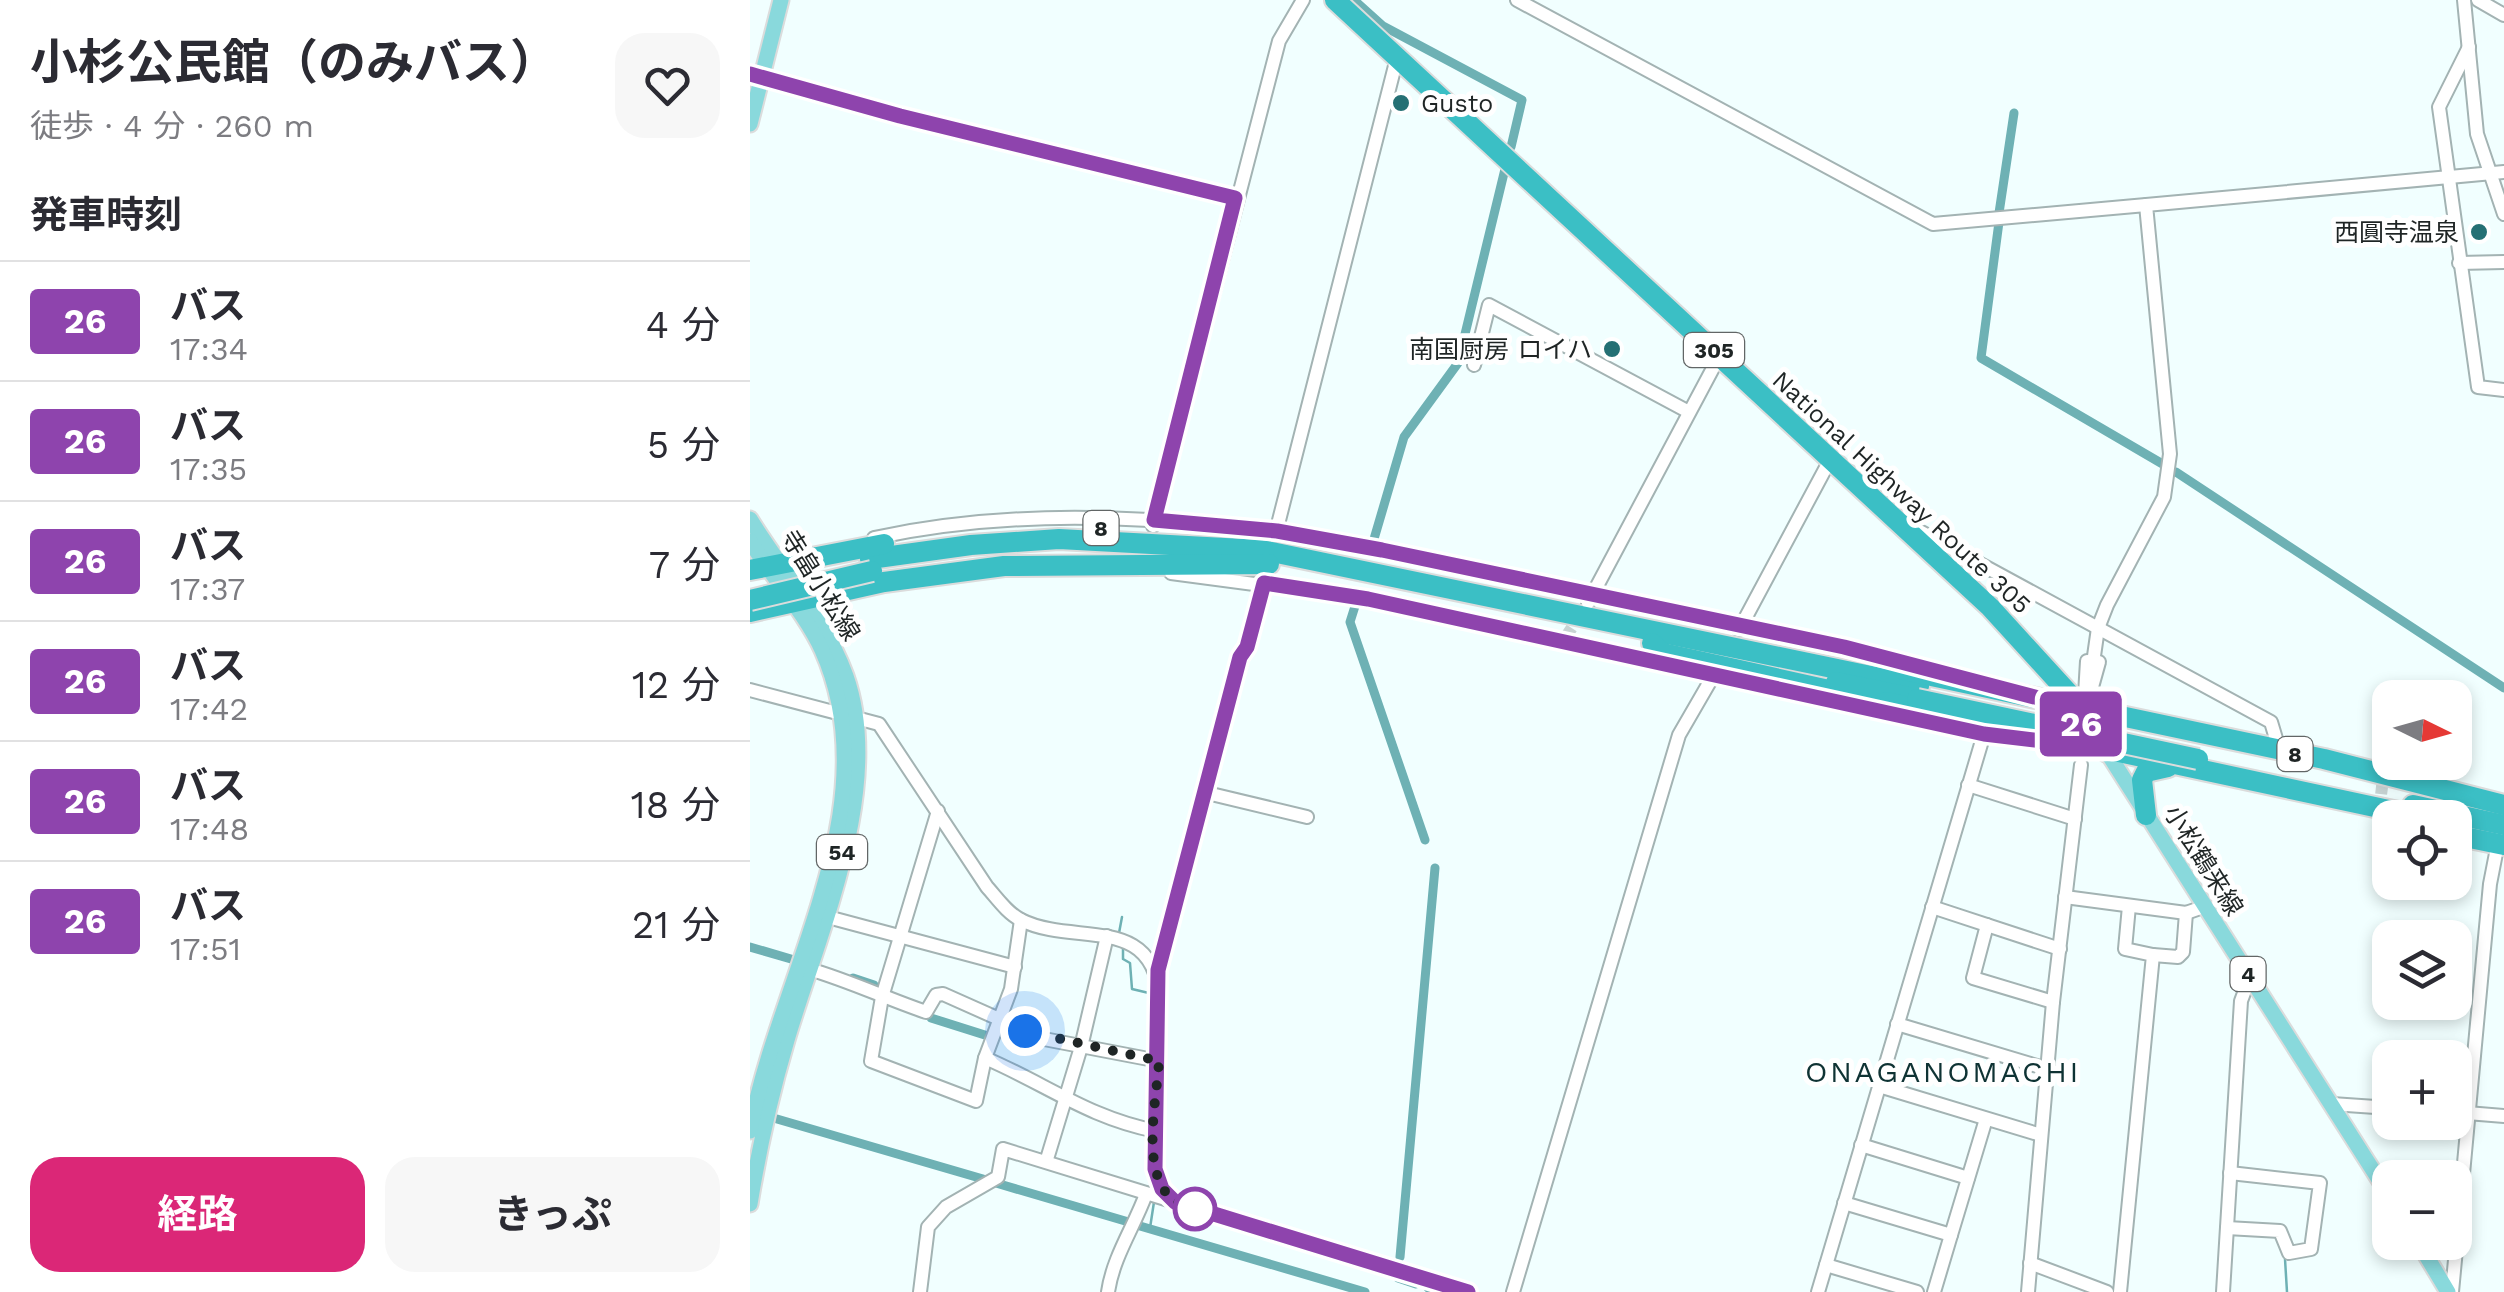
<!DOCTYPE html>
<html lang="ja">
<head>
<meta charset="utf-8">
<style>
  body { margin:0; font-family:"Work Sans","Noto Sans JP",sans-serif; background:#f7f7f7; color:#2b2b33; height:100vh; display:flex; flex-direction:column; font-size:38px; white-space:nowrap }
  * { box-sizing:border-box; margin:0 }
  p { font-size:32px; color:#7c7c81 }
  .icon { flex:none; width:55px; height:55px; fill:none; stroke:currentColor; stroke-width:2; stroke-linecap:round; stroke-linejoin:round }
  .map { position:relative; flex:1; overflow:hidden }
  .drawer { display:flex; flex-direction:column; background:#fff; width:750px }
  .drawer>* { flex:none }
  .badge { padding:0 20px; border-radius:8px; font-size:35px; line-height:65px }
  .needle { width:65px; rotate:95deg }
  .controls { position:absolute; left:1622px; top:680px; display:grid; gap:20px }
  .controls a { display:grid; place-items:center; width:100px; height:100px; border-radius:20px; background:#fff; box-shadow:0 5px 15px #0003; font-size:50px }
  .you { position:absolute; width:50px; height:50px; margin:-25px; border:8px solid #fff; border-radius:50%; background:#1a73e8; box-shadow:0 0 0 15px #1a73e833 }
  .map>.badge { position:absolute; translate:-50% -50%; box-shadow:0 0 0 5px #fff }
  h2 { padding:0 30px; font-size:38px; line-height:90px }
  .round { display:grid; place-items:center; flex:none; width:105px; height:105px; border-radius:30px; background:#f7f7f7 }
  .head { display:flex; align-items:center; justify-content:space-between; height:170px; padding:0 30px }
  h1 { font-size:48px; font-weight:700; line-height:75px }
  .button { display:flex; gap:20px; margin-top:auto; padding:20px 30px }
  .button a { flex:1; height:115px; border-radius:30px; background:#db2777; color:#fff; font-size:40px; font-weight:700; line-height:115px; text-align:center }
  .button a+a { background:#f7f7f7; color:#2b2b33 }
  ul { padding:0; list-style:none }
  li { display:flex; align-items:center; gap:30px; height:120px; padding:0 30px; border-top:2px solid #e1e1e2 }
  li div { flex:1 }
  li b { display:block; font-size:38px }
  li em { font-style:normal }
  li .badge { min-width:110px; font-weight:700; text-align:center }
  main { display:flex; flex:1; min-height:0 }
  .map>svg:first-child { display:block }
</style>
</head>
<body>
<main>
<section class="drawer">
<div class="head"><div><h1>小杉公民館（のみバス）</h1><p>徒歩 · 4 分 · 260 m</p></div><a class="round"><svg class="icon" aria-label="heart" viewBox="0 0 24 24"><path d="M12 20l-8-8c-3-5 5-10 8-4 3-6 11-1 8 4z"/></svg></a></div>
<h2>発車時刻</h2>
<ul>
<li><span class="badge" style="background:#8e44ad;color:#fff">26</span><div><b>バス</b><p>17:34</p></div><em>4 分</em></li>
<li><span class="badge" style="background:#8e44ad;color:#fff">26</span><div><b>バス</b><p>17:35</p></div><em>5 分</em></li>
<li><span class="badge" style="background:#8e44ad;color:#fff">26</span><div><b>バス</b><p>17:37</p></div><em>7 分</em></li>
<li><span class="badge" style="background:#8e44ad;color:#fff">26</span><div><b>バス</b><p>17:42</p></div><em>12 分</em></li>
<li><span class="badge" style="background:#8e44ad;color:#fff">26</span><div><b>バス</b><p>17:48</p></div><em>18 分</em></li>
<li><span class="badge" style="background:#8e44ad;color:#fff">26</span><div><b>バス</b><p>17:51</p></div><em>21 分</em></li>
</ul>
<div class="button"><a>経路</a><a>きっぷ</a></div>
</section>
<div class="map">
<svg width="1754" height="1292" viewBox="0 0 1754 1292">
  <rect width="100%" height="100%" fill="#f1ffff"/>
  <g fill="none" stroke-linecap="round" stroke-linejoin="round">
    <!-- stream -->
    <g stroke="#6eb1b4" stroke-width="2.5">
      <path d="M369 933 372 917"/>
      <path d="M373 949V959L380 963 382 989 403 994V1023"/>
      <path d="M399 1167 400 1135"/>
      <path d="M400 1228 404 1202"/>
      <path d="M1535 1259 1537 1292"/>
    </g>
    <!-- canal -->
    <g stroke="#6eb1b4" stroke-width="9">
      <path d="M604 0 633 26 772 100 761 147"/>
      <path d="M1249 213 1264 113"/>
      <path d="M1249 222 1231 358 1416 466"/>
      <path d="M1426 472 1754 688"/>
      <path d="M624 539 654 437 708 363 755 169"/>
      <path d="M606 603 600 622 675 840"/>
      <path d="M0 947 41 959"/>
      <path d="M103 978 124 985"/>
      <path d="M181 1018 238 1036"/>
      <path d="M27 1119 233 1179"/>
      <path d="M246 1183 382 1223"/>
      <path d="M390 1226 615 1292"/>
      <path d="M650 1257 685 868"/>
      <path d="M648 1278 666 1284"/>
      <path d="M678 1288 691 1292"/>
    </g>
    <!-- minor-tunnel -->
    <g stroke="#c7d3d3" stroke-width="12" stroke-dasharray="12 6" stroke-linecap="butt">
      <path d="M815 638 833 611"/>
      <path d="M1629 812 1634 770"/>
    </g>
    <!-- minor casing -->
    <g stroke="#a3b3b3" stroke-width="16">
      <g id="minor">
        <path d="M767 0 1183 224 1396 205"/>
        <path d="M1714 0 1727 134 1754 214"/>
        <path d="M1728 0 1754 15"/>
        <path d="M1719 47 1689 107 1728 387 1754 390"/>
        <path d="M0 74 150 116 485 198"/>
        <path d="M1709 263 1754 262"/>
        <path d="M724 365 739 305 939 412"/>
        <path d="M403 526 529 41 553 0"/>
        <path d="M1164 528 1521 722 1527 742"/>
        <path d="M525 536 647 58"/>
        <path d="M124 538C355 488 588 540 815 589 931 613 1048 635 1163 663"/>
        <path d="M421 573 618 599 1259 737"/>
        <path d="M838 603 970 355"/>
        <path d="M989 630 1080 460"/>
        <path d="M1342 670 1348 628 1357 605 1414 497 1420 454 1396 205 1754 172"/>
        <path d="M0 690 129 724 237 887C247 898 257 913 271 920 325 947 403 912 410 998L405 1169 412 1189 425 1202 718 1292"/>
        <path d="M1337 705 1349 662"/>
        <path d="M1334 711 1337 661"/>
        <path d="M1218 785 1325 819"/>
        <path d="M457 793 557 817"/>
        <path d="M188 811 132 997 121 1061 226 1101 235 1058C296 1084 339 1118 406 1131"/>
        <path d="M1315 897 1436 913 1453 907"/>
        <path d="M1182 907 1310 949"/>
        <path d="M74 916 265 967"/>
        <path d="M1237 925 1223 978 1303 1002"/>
        <path d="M1403 955 1428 957 1433 952 1436 913"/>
        <path d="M59 969C100 981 135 998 176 1012L186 995 193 994 294 1039 409 1061"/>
        <path d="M408 971 514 577"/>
        <path d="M1147 1024 1297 1069"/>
        <path d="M235 1058 261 989 271 920"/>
        <path d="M1129 1086 1291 1135"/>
        <path d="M1582 1104 1640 1108"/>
        <path d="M1705 1112 1754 1116"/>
        <path d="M1111 1145 1218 1178"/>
        <path d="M297 1159 331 1047 357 936"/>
        <path d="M1094 1203 1201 1235 1236 1119"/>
        <path d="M1477 1228 1530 1231 1539 1253 1561 1249 1570 1183 1480 1173"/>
        <path d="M1280 1263 1357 1292"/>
        <path d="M1076 1265 1167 1292"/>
        <path d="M170 1292 178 1227 196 1207 248 1177 253 1149 422 1201"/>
        <path d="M358 1292C363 1257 384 1227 396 1194"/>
        <path d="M763 1292 929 735 966 671"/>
        <path d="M1068 1292 1234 734"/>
        <path d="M1184 1292 1201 1235"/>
        <path d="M1278 1292 1303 1002 1331 765"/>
        <path d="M1370 1292 1403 955 1375 949 1379 906"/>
        <path d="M1473 1292 1491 1001 1500 977"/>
        <path d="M1702 1292 1740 884 1749 838"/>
      </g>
    </g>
    <!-- major casing -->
    <g stroke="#dbdcdc" stroke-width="19">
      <g id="major">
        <path d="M0 124 31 0"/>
        <path d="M0 519C32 571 75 618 96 676 135 787 69 932 37 1040 21 1094 9 1148 0 1204"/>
        <path d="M0 541C22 578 54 611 72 650 142 806 28 977 0 1131"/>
        <path d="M1357 752 1640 1197"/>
        <path d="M1668 1242 1698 1292"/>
      </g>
    </g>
    <!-- highway casing -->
    <g stroke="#dbdcdc" stroke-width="24">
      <g id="highway">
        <path d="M585 0 1240 607 1334 710 1357 752"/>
        <path d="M120 559 221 545 309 539 512 550 1169 686"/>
        <path d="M0 570 134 544"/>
        <path d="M0 612 134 582 254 566 519 564"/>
        <path d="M902 643 913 653 1097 694"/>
        <path d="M1153 670 1574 759 1754 805"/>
        <path d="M1086 682 1155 696"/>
        <path d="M1136 702 1676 818"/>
        <path d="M1663 805 1754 825"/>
        <path d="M1396 815 1392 780 1396 772 1418 767"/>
        <path d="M1705 835 1754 845"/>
      </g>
    </g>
    <!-- minor -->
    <use href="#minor" stroke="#fff" stroke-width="12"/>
    <!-- major -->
    <use href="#major" stroke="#89d9dc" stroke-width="15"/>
    <!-- highway -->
    <use href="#highway" stroke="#3bbfc5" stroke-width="20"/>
    <!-- highway-bridge casing -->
    <g stroke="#dbdcdc" stroke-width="24" stroke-linecap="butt">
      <g id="highway-bridge">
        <path d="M0 600 122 571"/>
        <path d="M1167 699 1448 759"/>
      </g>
    </g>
    <!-- highway-bridge -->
    <use href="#highway-bridge" stroke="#3bbfc5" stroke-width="20"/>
  </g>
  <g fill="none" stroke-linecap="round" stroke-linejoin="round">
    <!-- line casing -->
    <g stroke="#fff" stroke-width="22">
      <path id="line" d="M0 74 150 116 485 198 404 520 527 531 632 550 1094 647 1334 710 1326 745 1234 734 618 599 514 583 497 647 490 657 408 970 405 1169 412 1189 425 1202 718 1292"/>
    </g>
    <!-- line -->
    <use href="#line" stroke="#8e44ad" stroke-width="15"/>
    <!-- walk -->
    <path stroke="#1f2525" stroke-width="10" stroke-dasharray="0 18" d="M275 1031 409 1061C407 1099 390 1170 421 1198 430 1206 445 1209 456 1214L445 1209"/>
  </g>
  <!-- markers -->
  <g fill="#257074" stroke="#fff" stroke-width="4">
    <circle cx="651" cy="103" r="10"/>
    <circle cx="1729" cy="232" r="10"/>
    <circle cx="862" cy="349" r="10"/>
  </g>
  <circle fill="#fff" stroke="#8e44ad" stroke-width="5" cx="445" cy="1209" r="20"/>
  <g text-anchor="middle" stroke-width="10" stroke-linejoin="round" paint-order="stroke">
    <!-- shield labels -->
    <g fill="#fff" stroke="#626666" stroke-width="2.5">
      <rect x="934" y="333" width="60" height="34" rx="8"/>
      <rect x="333.5" y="511" width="35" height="34" rx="8"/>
      <rect x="1527.5" y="737" width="35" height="34" rx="8"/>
      <rect x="67" y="835" width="50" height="34" rx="8"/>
      <rect x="1480.5" y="957" width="35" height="34" rx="8"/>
    </g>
    <g font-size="22" font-weight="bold" fill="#1f2525">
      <text x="964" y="358">305</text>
      <text x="351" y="536">8</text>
      <text x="1545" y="762">8</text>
      <text x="92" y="860">54</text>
      <text x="1498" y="982">4</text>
    </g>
    <!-- poi labels -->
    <g font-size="25" fill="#1f2525" stroke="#fff" text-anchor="end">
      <text x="671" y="112" text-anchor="start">Gusto</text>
      <text x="1709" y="241">西圓寺温泉</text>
      <text x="842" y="358">南国厨房 ロイハ</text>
    </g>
    <!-- street labels -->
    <g font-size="25" fill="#1f2525" stroke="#fff">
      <text transform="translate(1152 492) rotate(43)" y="9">National Highway Route 305</text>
      <text transform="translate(71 585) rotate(58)" y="9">寺畠小松線</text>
      <text transform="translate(1454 860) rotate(58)" y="9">小松鶴来線</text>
    </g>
    <!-- quarter labels -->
    <g font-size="30" letter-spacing="2.5" fill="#0f3334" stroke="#fff">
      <text x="1193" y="1082">ONAGANOMACHI</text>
    </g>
  </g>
</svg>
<div class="controls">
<a><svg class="needle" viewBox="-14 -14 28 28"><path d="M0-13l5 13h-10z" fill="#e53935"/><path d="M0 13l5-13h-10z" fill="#7c7c81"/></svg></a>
<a><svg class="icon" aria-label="locate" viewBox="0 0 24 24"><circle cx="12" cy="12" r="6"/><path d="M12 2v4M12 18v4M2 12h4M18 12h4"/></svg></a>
<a><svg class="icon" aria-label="layers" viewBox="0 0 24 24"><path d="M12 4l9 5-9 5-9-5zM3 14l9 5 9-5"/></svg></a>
<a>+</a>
<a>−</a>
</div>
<div class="you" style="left:275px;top:1031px"></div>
<b class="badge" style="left:1331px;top:724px;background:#8e44ad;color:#fff">26</b>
</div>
</main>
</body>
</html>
